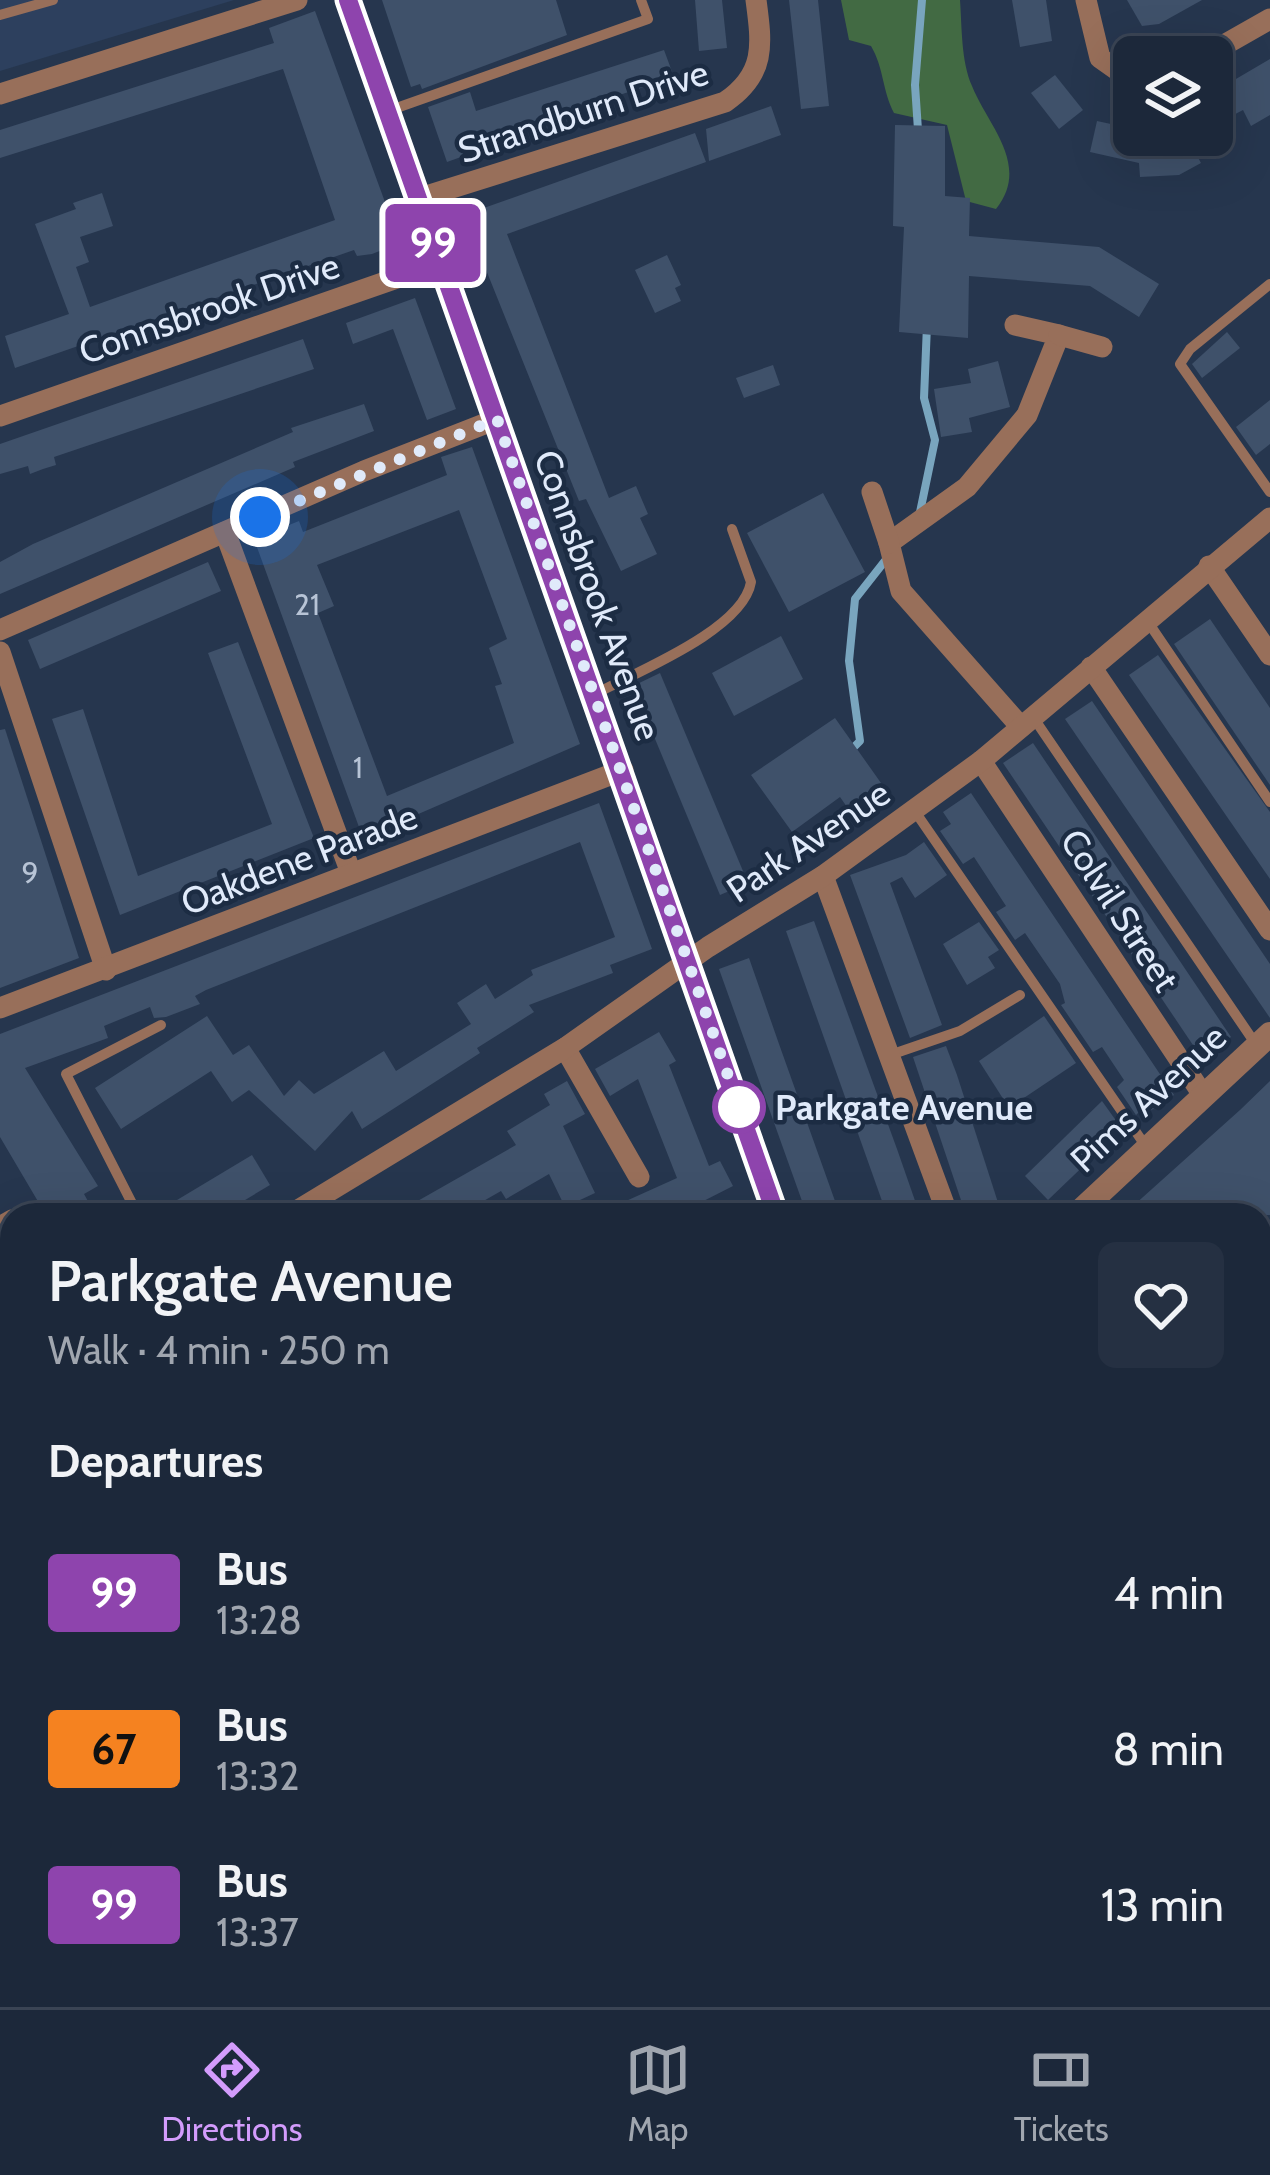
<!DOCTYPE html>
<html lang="en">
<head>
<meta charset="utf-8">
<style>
  body { margin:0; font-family:Cabin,sans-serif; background:#253042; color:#f1f3f6; height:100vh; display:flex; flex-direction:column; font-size:45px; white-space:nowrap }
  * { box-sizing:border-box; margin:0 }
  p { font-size:39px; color:#a0a6af }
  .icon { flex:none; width:66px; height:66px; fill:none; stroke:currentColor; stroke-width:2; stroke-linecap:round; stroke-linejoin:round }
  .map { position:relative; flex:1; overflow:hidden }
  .sheet { position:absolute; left:0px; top:1203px; width:1272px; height:804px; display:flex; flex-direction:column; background:#1c283a; border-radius:36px 36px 0 0; box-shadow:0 12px 48px #0002,0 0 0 3px #3a4454 }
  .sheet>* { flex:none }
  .badge { padding:0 24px; border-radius:9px; font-size:42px; line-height:78px }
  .controls { position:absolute; left:1113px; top:36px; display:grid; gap:24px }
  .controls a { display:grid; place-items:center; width:120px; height:120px; border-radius:18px; background:#1c283a; box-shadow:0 12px 48px #0002,0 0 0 3px #3a4454; font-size:60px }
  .you { position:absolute; width:60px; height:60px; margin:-30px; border:9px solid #fff; border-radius:50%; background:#1a73e8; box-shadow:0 0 0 18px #1a73e833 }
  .map>.badge { position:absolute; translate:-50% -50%; box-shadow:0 0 0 6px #fff }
  h2 { padding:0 48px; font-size:45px; line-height:108px }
  .round { display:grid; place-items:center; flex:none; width:126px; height:126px; border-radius:18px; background:#253042 }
  .overview { display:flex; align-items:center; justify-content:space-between; height:204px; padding:0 48px }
  h1 { font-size:57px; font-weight:600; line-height:90px }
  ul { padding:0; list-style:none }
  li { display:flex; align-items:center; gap:36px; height:156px; padding:0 48px }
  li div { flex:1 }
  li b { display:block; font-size:45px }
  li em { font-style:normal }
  li .badge { min-width:132px; font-weight:700; text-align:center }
  .menu { display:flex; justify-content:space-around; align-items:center; height:168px; border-top:3px solid #3a4454; background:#1c283a; font-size:33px; color:#a0a6af }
  .menu a { display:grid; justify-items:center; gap:6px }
  .menu .selected { color:#d39cfc }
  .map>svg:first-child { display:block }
</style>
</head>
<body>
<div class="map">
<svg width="1270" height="2007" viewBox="0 0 1270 2007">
  <rect width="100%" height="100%" fill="#26364e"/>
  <!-- built -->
  <g fill="#2d405e">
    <path d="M0 0H234L0 71Z"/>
    <path d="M1270 1409V1947L1260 1924V1415Z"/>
  </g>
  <!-- forest -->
  <path fill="#426a43" d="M841 0H960C962 27 961 61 972 86 988 126 1031 165 996 209L966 201 947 125 894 113C882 90 884 68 871 46L849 40Z"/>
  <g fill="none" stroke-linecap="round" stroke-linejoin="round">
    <!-- stream -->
    <g stroke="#79a5be" stroke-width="8">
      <path d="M918 130 915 85 922 0"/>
      <path d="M919 517 935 440 924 398 927 325"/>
      <path d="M848 753 860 741 849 661 855 599 888 557"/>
    </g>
  </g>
  <!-- building -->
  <g fill="#3f516a" fill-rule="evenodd">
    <path d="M382 0H556L567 35 422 89 420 84 411 87Z"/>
    <path d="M695 0H722L727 48 699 51Z"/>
    <path d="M789 0H818L829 106 801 109Z"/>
    <path d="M1012 0H1046L1052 41 1020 47Z"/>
    <path d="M1127 0H1202L1159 24 1142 26Z"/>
    <path d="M315 11 400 243 372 254 357 256 354 250 15 368 5 336 69 314 35 224 76 209 73 203 102 193 113 226 80 237 89 262 76 267 90 307 335 220 283 69 0 158V130L274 43 269 28Z"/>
    <path d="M664 50 674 77 486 139 489 147 447 162 428 107 470 92 476 111Z"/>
    <path d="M1270 59V115L1251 126 1243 110 1222 121 1212 93Z"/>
    <path d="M1055 75 1083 110 1059 129 1031 93Z"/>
    <path d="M771 106 781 135 709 161 706 129Z"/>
    <path d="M1097 121 1134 129V135H1186L1201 163 1179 175 1140 177 1139 163 1090 152Z"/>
    <path d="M895 125 945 126V196L970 198 969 236 1099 247 1159 284 1139 317 1090 286 969 276 968 338 899 332 904 227 893 226Z"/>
    <path d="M695 133 706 162 507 234 609 498 636 486 648 514 640 518 657 554 621 571 586 499 579 501 464 215Z"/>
    <path d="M667 255 681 285 675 288 681 301 655 313 635 270Z"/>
    <path d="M415 298 456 409 427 420 393 329 353 344 346 323Z"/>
    <path d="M1227 332 1240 348 1202 378 1192 364Z"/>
    <path d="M303 339 314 369 54 457 56 465 43 469 30 474 28 466 0 474V444Z"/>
    <path d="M998 361 1010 407 969 418 972 432 941 437 934 389 971 383 968 369Z"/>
    <path d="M773 365 780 385 744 398 736 378Z"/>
    <path d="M1270 400V444L1256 455 1236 427Z"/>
    <path d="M364 404 374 431 293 462 295 467 0 594V562L33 544 293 432 291 428Z"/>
    <path d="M472 447 580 744 363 838 254 539 299 521 303 532 447 475 441 457ZM459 510 507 639 489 648 502 684 495 686 514 743 387 796 318 613 334 606 317 565Z"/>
    <path d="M823 493 865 572 789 612 747 533Z"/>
    <path d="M208 562 221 591 40 669 28 640Z"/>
    <path d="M1210 619 1270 708V785L1174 644Z"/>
    <path d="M781 636 803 679 734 716 712 673Z"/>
    <path d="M238 642 314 838 120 915 52 719 83 709 138 876 272 824 208 653Z"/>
    <path d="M1158 655 1270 812V879L1129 675Z"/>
    <path d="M660 673 748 883 720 895 633 686Z"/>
    <path d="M1092 701 1270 964V1018L1065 719Z"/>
    <path d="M835 718 881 783 847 807 840 797 792 832 751 775Z"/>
    <path d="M5 729 79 958 0 988V730Z"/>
    <path d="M1033 743 1231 1037 1201 1057 1003 763Z"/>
    <path d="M971 793 1174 1095 1147 1113 1143 1108 1136 1115 1117 1087 1124 1080 1102 1047 1093 1052 1061 1005 1065 1003 1060 984 1025 933 1015 940 996 912 1006 906 974 857 963 864 940 831 951 824 943 812Z"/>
    <path d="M599 803 652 949 610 965 613 973 529 1005 534 1012 477 1048 480 1053 362 1129 352 1111 315 1151 249 1090 232 1102 211 1071 121 1129 95 1088 207 1016 233 1055 249 1045 284 1096 299 1080 314 1094 384 1051 396 1071 471 1024 457 1003 486 984 495 999 533 975 531 970 615 937 580 842 206 990 195 996 200 1004 166 1017 154 1018 150 1007 104 1026 108 1038 25 1068 98 1186 84 1194 89 1203 69 1215H46L0 1137V1034Z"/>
    <path d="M924 842 947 875 915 898 902 877 890 883 942 1025 910 1038 850 875 906 855Z"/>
    <path d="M814 921 897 1149 920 1215H887L786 931Z"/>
    <path d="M979 922 999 950 988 957 995 968 967 985 943 944Z"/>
    <path d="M749 958 779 1044 840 1215H807L762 1089 719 969Z"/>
    <path d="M1044 1016 1076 1063 1009 1108 979 1061Z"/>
    <path d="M659 1032 676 1061 669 1065 709 1166 720 1161 733 1186 676 1215H595L677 1178 638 1079 610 1096 595 1069Z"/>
    <path d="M946 1046 957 1075 1002 1215H966L913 1057Z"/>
    <path d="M567 1081 585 1114 563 1126 595 1193 565 1207 549 1174 506 1199 501 1191 459 1215H393L516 1145 507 1131 550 1105 544 1094Z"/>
    <path d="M1270 1081V1215H1123L1240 1110Z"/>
    <path d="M1102 1101 1122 1129 1048 1200 1025 1176Z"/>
    <path d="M252 1155 270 1185 220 1215H152Z"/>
  </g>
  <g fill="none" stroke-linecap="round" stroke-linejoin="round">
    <!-- service -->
    <g stroke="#986f5a" stroke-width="10">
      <path d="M0 15 53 0"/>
      <path d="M388 111 648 19 641 0"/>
      <path d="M1270 284 1190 349 1180 364 1270 492"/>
      <path d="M1148 622 1270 802"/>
      <path d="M595 694C636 672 743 630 751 582L732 529"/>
      <path d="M1033 717 1257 1046"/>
      <path d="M914 810 1147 1148"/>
      <path d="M890 1055 960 1031 1020 995"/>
      <path d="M138 1215 66 1074 161 1025"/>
      <path d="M1260 1651 1270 1644"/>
      <path d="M1260 1704 1270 1696"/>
      <path d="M1260 1758 1270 1733"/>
      <path d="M380 1995 388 2007"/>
      <path d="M405 2007 421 1995"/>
    </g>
    <!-- minor -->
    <g stroke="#986f5a" stroke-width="21">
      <path d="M348 0 776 1215"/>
      <path d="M1086 0 1100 58 1134 82"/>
      <path d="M1203 57 1270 19"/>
      <path d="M0 94 297 0"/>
      <path d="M420 198 725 102C766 74 762 45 756 0"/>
      <path d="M1015 325 1059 335 1027 415 967 487 889 543 901 591 1021 727"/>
      <path d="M1059 335 1102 347"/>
      <path d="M0 416 440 263"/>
      <path d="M872 492 889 543"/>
      <path d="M225 532 351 873"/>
      <path d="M1209 566 1270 655"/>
      <path d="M0 630 364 471 497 419"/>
      <path d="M0 652 106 970"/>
      <path d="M1091 667 1270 930"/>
      <path d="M981 761 1203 1095"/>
      <path d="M823 876 948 1215"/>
      <path d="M0 1008 623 770"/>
      <path d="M565 1048 639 1177"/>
      <path d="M290 1215 565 1048 708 947 823 876 981 761 1270 518"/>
      <path d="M0 1227 12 1220"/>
      <path d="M1260 1266 1270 1257"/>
      <path d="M0 1310 12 1327"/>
      <path d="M0 1387 12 1380"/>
      <path d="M0 1724 12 1717"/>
      <path d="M462 1995 471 2007"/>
      <path d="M732 1995 735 2007"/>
    </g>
    <!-- tertiary -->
    <g stroke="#986f5a" stroke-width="24">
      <path d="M1076 1215 1270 1034"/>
      <path d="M1048 1995 1052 2007"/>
      <path d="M263 2007 270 1995"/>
    </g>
  </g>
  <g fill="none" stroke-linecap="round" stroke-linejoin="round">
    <!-- line casing -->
    <g stroke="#fff" stroke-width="27">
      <path id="line" d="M348 0 776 1215"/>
    </g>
    <!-- line -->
    <use href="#line" stroke="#8e44ad" stroke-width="18"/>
    <!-- walk -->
    <path stroke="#e0eafa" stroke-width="12" stroke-dasharray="0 21.6" d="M260 517 497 419 745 1124 739 1107"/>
  </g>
  <!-- markers -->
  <circle fill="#fff" stroke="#8e44ad" stroke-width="6" cx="739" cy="1107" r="24"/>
  <g text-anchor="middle" stroke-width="9" stroke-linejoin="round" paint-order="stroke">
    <!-- number labels -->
    <g font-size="30" fill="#b8c4d6">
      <text x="307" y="615">21</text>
      <text x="358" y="778">1</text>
      <text x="30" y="883">9</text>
    </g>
    <!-- street labels -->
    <g font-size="36" fill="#e0eafa" stroke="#1c2c43">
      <text transform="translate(583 111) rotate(-18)" y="13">Strandburn Drive</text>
      <text transform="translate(209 308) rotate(-19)" y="13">Connsbrook Drive</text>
      <text transform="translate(598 595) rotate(70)" y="13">Connsbrook Avenue</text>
      <text transform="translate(808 841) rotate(-34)" y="13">Park Avenue</text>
      <text transform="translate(299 859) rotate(-21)" y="13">Oakdene Parade</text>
      <text transform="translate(1120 910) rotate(57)" y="13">Colvil Street</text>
      <text transform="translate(1148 1098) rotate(-43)" y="13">Pims Avenue</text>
    </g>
    <!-- stop labels -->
    <g font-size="36" font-weight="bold" fill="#e0eafa" stroke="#1c2c43" text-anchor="start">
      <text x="775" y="1120">Parkgate Avenue</text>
    </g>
  </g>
</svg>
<div class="controls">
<a><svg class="icon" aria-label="layers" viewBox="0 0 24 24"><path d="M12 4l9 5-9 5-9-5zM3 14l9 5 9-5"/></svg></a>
</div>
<div class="you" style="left:260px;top:517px"></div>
<b class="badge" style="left:433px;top:243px;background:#8e44ad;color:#fff">99</b>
<section class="sheet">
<div class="overview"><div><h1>Parkgate Avenue</h1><p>Walk · 4 min · 250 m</p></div><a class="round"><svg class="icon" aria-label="heart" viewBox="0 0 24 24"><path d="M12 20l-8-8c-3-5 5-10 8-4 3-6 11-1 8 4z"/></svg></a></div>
<h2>Departures</h2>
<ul>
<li><span class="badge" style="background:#8e44ad;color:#fff">99</span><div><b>Bus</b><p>13:28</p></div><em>4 min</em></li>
<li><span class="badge" style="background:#f58220;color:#111">67</span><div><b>Bus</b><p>13:32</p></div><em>8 min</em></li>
<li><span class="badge" style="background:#8e44ad;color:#fff">99</span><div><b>Bus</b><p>13:37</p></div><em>13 min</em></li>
</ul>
</section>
</div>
<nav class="menu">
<a class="selected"><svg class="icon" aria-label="directions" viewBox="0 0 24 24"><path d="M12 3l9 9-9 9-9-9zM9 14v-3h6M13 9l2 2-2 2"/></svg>Directions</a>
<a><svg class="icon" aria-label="map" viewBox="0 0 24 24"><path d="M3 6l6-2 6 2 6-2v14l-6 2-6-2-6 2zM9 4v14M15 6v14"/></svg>Map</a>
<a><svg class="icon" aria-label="tickets" viewBox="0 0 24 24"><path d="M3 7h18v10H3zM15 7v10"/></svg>Tickets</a>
</nav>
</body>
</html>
